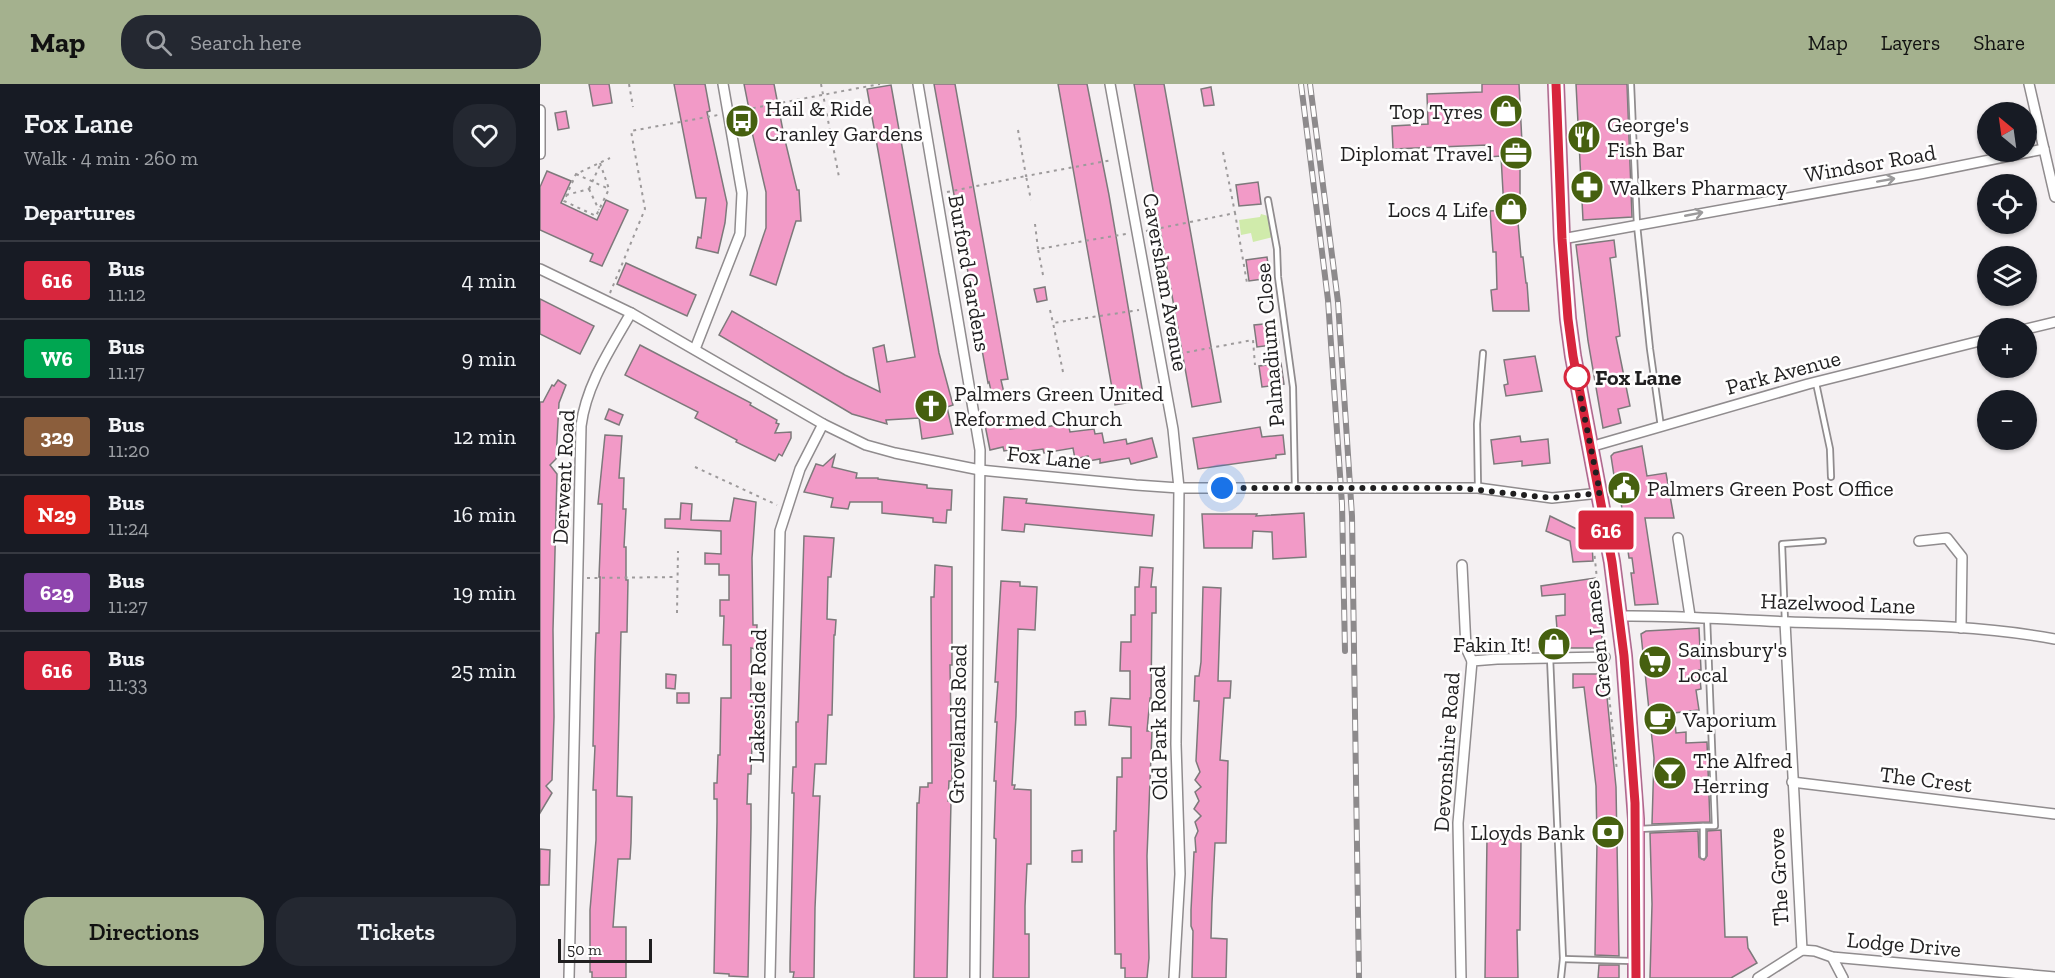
<!DOCTYPE html>
<html lang="en">
<head>
<meta charset="utf-8">
<style>
  body { margin:0; font-family:"Zilla Slab",serif; background:#242831; color:#f1f3f6; height:100vh; display:flex; flex-direction:column; font-size:22px; white-space:nowrap }
  * { box-sizing:border-box; margin:0 }
  p { font-size:20px; color:#9ea1a6 }
  .icon { flex:none; width:33px; height:33px; fill:none; stroke:currentColor; stroke-width:2; stroke-linecap:round; stroke-linejoin:round }
  .map { position:relative; flex:1; overflow:hidden }
  .details { display:flex; flex-direction:column; background:#171b24; width:540px }
  .details>* { flex:none }
  .badge { padding:0 12px; border-radius:4px; font-size:21px; line-height:39px }
  .needle { width:39px; rotate:331deg }
  .tools { position:absolute; left:1437px; top:18px; display:grid; gap:12px }
  .tools a { display:grid; place-items:center; width:60px; height:60px; border-radius:50%; background:#171b24; box-shadow:0 2px 4px #0004; font-size:30px }
  .scale { position:absolute; left:18px; bottom:15px; width:94px; box-sizing:border-box; padding-left:6px; border:3px solid #201f20; border-top:0; font-size:16px; line-height:21px; white-space:nowrap; color:#201f20; -webkit-text-stroke:4px #fffefe; paint-order:stroke }
  .you { position:absolute; width:30px; height:30px; margin:-15px; border:4px solid #fff; border-radius:50%; background:#1a73e8; box-shadow:0 0 0 9px #1a73e833 }
  .map>.badge { position:absolute; translate:-50% -50%; box-shadow:0 0 0 3px #fff }
  h2 { padding:0 24px; font-size:22px; line-height:54px }
  .round { display:grid; place-items:center; flex:none; width:63px; height:63px; border-radius:24px; background:#242831 }
  .headline { display:flex; align-items:center; justify-content:space-between; height:102px; padding:0 24px }
  h1 { font-size:28px; font-weight:600; line-height:45px }
  .primary-button { display:flex; gap:12px; margin-top:auto; padding:12px 24px }
  .primary-button a { flex:1; height:69px; border-radius:24px; background:#a4b18e; color:#111; font-size:24px; font-weight:600; line-height:69px; text-align:center }
  .primary-button a+a { background:#242831; color:#f1f3f6 }
  ul { padding:0; list-style:none }
  li { display:flex; align-items:center; gap:18px; height:78px; padding:0 24px; border-top:2px solid #363941 }
  li div { flex:1 }
  li b { display:block; font-size:22px }
  li em { font-style:normal }
  li .badge { min-width:66px; font-weight:700; text-align:center }
  header { display:flex; align-items:center; gap:36px; box-sizing:border-box; height:84px; padding:0 30px; background:#a4b18e; color:#111 }
  header strong { font-size:28px }
  nav { display:flex; gap:33px; margin-inline-start:auto; font-size:21px }
  .search { width:420px; height:54px; background:#242831; display:flex; align-items:center; gap:15px; box-sizing:border-box; padding:0 21px; border-radius:24px; color:#9ea1a6; font-size:22px }
  main { display:flex; flex:1; min-height:0 }
  .map>svg:first-child { display:block }
</style>
</head>
<body>
<header>
<strong>Map</strong>
<div class="search"><svg class="icon" aria-label="search" viewBox="0 0 24 24"><circle cx="10" cy="10" r="6"/><path d="M15 15l6 6"/></svg>Search here</div>
<nav><a>Map</a><a>Layers</a><a>Share</a></nav>
</header>
<main>
<section class="details">
<div class="headline"><div><h1>Fox Lane</h1><p>Walk · 4 min · 260 m</p></div><a class="round"><svg class="icon" aria-label="heart" viewBox="0 0 24 24"><path d="M12 20l-8-8c-3-5 5-10 8-4 3-6 11-1 8 4z"/></svg></a></div>
<h2>Departures</h2>
<ul>
<li><span class="badge" style="background:#d7263d;color:#fff">616</span><div><b>Bus</b><p>11:12</p></div><em>4 min</em></li>
<li><span class="badge" style="background:#00a651;color:#fff">W6</span><div><b>Bus</b><p>11:17</p></div><em>9 min</em></li>
<li><span class="badge" style="background:#8b5e3c;color:#fff">329</span><div><b>Bus</b><p>11:20</p></div><em>12 min</em></li>
<li><span class="badge" style="background:#dc241f;color:#fff">N29</span><div><b>Bus</b><p>11:24</p></div><em>16 min</em></li>
<li><span class="badge" style="background:#8e44ad;color:#fff">629</span><div><b>Bus</b><p>11:27</p></div><em>19 min</em></li>
<li><span class="badge" style="background:#d7263d;color:#fff">616</span><div><b>Bus</b><p>11:33</p></div><em>25 min</em></li>
</ul>
<div class="primary-button"><a>Directions</a><a>Tickets</a></div>
</section>
<div class="map">
<svg width="1515" height="894" viewBox="0 0 1515 894">
  <rect width="100%" height="100%" fill="#f4f0f2"/>
  <!-- green -->
  <path fill="#d0ebab" d="M721 130 728 132 732 138 733 153 713 158 711 149 701 151 699 136 720 133Z"/>
  <!-- building -->
  <g fill="#f29ac7" stroke="#7d797b" stroke-width="1.5">
    <path d="M49 0H69L72 19 53 22Z"/>
    <path d="M134 0H165L170 27 167 28 187 119 185 139 178 169 156 164 158 153 161 154 166 114H156Z"/>
    <path d="M204 0H234L244 52 257 106H259L261 137H256L236 201 210 191 226 144V108L208 31 210 30Z"/>
    <path d="M394 0H415L468 295 461 296 464 309 452 311 449 298 448 299Z"/>
    <path d="M518 0H547L569 111 604 316 575 321Z"/>
    <path d="M594 0H624L681 318 652 323Z"/>
    <path d="M942 0H979L982 59H980V115H976L981 173H983L986 199H987L989 227H953L951 206 957 205 956 168H953L950 127 964 126 961 72 948 73 947 61 853 65 852 42 888 40 887 10 942 8Z"/>
    <path d="M1036 0H1087L1092 133 1043 136Z"/>
    <path d="M351 1 399 269 413 321 407 323 413 350 382 355 379 334 346 336 347 340 312 330 179 251 192 227 305 291 340 308 333 264 344 261 347 278 375 273 327 5Z"/>
    <path d="M671 3 674 21 664 22 661 5Z"/>
    <path d="M26 27 29 44 18 46 15 29Z"/>
    <path d="M7 87 31 97 21 119 57 136 66 116 88 126 62 182 50 177 53 170 0 146V103Z"/>
    <path d="M718 98 721 120 699 122 696 101Z"/>
    <path d="M1074 156 1076 173 1070 174 1080 252 1076 253 1090 322 1078 325 1081 339 1063 344 1048 257 1036 161Z"/>
    <path d="M727 173 730 194 709 197 706 176Z"/>
    <path d="M86 179 156 211 147 232 77 200Z"/>
    <path d="M505 203 507 216 497 218 494 205Z"/>
    <path d="M0 215 54 242 40 270 0 250Z"/>
    <path d="M736 239 739 260 717 263 714 241Z"/>
    <path d="M100 261 211 319 210 321 237 336 236 339 239 340 235 349 251 348V354L242 372 239 370 235 377 196 358 197 356 155 334 158 328 85 291Z"/>
    <path d="M995 272 1002 307 966 312 964 301 968 300 964 276Z"/>
    <path d="M741 279 744 300 722 303 719 282Z"/>
    <path d="M18 296 26 301 19 319 16 375 10 381 17 390 13 546 14 633 12 696 6 702 12 709 0 729V318H3L12 301 14 302Z"/>
    <path d="M69 325 83 331 79 341 65 335Z"/>
    <path d="M468 332 470 345 499 341 500 344 528 339 530 348 554 345 555 350 562 349 564 359 586 355 587 360 612 354 617 373 591 380 589 374 560 379V375L549 377 548 372 535 375 533 364 504 369 503 365 475 369V365L464 367 463 363 450 366 444 336Z"/>
    <path d="M720 343 722 353 743 351 745 370 736 371V374L658 385 653 354Z"/>
    <path d="M65 351 82 352 79 394H84L83 425H86L84 463H86V496H88L87 548H81L77 712 92 713 91 759 90 775H78L73 843H86V894H52V888H50V826L56 756V706H53L55 662H53L55 576 56 549H59L60 493H59L62 420H58Z"/>
    <path d="M980 352 981 358 1008 355 1010 379 982 382V377L954 380 951 356Z"/>
    <path d="M1102 362 1107 392 1126 389 1134 434H1105L1118 520 1095 521 1091 489H1094L1092 474H1089L1078 397 1075 398 1071 372 1074 369Z"/>
    <path d="M295 371 292 383 317 389 316 394H338V395L387 401V404L412 406 411 426H407L406 439 393 438V434L342 429V418H310L308 425 291 423 293 414 264 408 276 380 283 382Z"/>
    <path d="M464 413 487 415 486 419 614 431 612 452 485 440 484 448 462 446Z"/>
    <path d="M194 414 216 418 212 474 213 541H217L216 565 211 564V611H214V660L212 659 211 690H208L207 720H211V744L208 893 189 892V890L174 889 177 738V715H174V699H177L178 671H180L181 614H191V561H183L184 532H180V516H189V491H179V480H165V469L181 470V447L125 444V435H140L141 419 152 420 151 436 190 437Z"/>
    <path d="M764 429 766 473 733 475 732 448 713 447 712 464H664L662 430H717L716 432Z"/>
    <path d="M1010 432 1049 451 1047 460H1052L1053 477 1033 478 1030 457 1006 447Z"/>
    <path d="M264 452 294 454 291 493H288L287 535 296 536 295 551H294L292 631H288L286 680H275L273 712H280L275 824 274 894H253L254 888H250V878L254 709H252L253 683H256V638H258Z"/>
    <path d="M395 481 412 483V581H410L412 697H409L408 717H411L407 894H374L377 719H379L380 703H388V699H392L391 513H394Z"/>
    <path d="M600 483 613 484 611 503H616V529H612L611 614H610L607 647H612L607 772 609 874 607 894H585V884H581V870H575L574 765V747H576L577 693H582V674H591V643L569 641 571 614 590 615V587H580L581 558H591V531H595V503H599Z"/>
    <path d="M1055 494 1063 562 1059 564H1009V545H1017L1016 532 1025 531V510L1002 512 1001 502Z"/>
    <path d="M461 497 480 498V502L497 503 495 546 478 545V549L476 632 472 701H475L474 705 491 706V780H487L485 822V850H489V894H453L456 755 454 754 456 697H454L457 638H455L458 598H455Z"/>
    <path d="M663 503 681 504 678 597H691L690 614H684L680 676 688 677 686 759H675L672 819 671 854 687 855 686 894H652L653 847 651 842V826L654 768H656L655 754 658 747 655 738 661 732 654 725 659 717 655 708 661 703 655 696 660 688 656 677 659 617H654L655 592H659L661 578Z"/>
    <path d="M1159 544 1161 586H1159L1161 605 1156 606 1159 626 1134 629 1136 649 1146 648V659L1167 658 1170 738 1112 740 1114 674 1101 550 1106 547Z"/>
    <path d="M126 590 136 591 135 605 126 604Z"/>
    <path d="M1033 590H1062L1065 593 1076 703 1079 872 1055 871 1057 758 1056 702 1044 603 1033 604Z"/>
    <rect x="137" y="609" width="12" height="10"/>
    <path d="M545 627 546 641H535V628Z"/>
    <path d="M1181 746 1185 853H1207L1208 864 1217 879 1191 894H1110L1112 820 1110 749 1158 747 1159 773 1164 776 1167 772V747Z"/>
    <path d="M947 755 981 756 980 846H977L978 894H945Z"/>
    <path d="M0 765 10 766 9 801H0Z"/>
    <path d="M542 766V778H532V767Z"/>
    <path d="M1059 881H1079V894H1058Z"/>
  </g>
  <g fill="none" stroke-linecap="round" stroke-linejoin="round">
    <!-- lane casing -->
    <g stroke="#908c8e" stroke-width="8">
      <g id="lane">
        <path d="M1091 0 1097 141 1110 265 1121 343"/>
        <path d="M728 116 737 165 738 193 753 303 755 405"/>
        <path d="M1276 299 1290 365 1291 393"/>
        <path d="M938 404 937 340 943 269"/>
        <path d="M1245 538 1242 460 1283 457"/>
        <path d="M1010 573 1023 875 1021 894"/>
        <path d="M1163 742H1175L1167 533"/>
        <path d="M1098 745 1163 742V772"/>
        <path d="M1023 875 1092 877"/>
      </g>
    </g>
    <!-- street casing -->
    <g stroke="#908c8e" stroke-width="12">
      <g id="street">
        <path d="M378 0 440 366 435 894"/>
        <path d="M570 0 633 345 639 404 636 660 640 790 634 894"/>
        <path d="M1489 0 1515 113"/>
        <path d="M0 26V70"/>
        <path d="M1022 155 1380 90 1504 65"/>
        <path d="M0 185 91 229 283 340 326 361 355 369 440 386 596 401 639 404H776"/>
        <path d="M1486 245 1515 238"/>
        <path d="M155 265 200 150 202 109 183 0"/>
        <path d="M1050 363 1268 300 1448 255"/>
        <path d="M829 404H938L1012 414 1060 409"/>
        <path d="M1138 454 1150 532"/>
        <path d="M1379 457 1407 454 1422 473 1421 544"/>
        <path d="M922 481 926 564 932 577"/>
        <path d="M1080 532C1137 531 1193 536 1250 538 1338 541 1427 539 1515 555"/>
        <path d="M1245 538 1262 866"/>
        <path d="M1252 698 1515 730"/>
        <path d="M1292 873 1303 894"/>
        <path d="M29 894 41 342C46 301 71 264 91 229"/>
        <path d="M230 894 240 447 260 385 283 340"/>
        <path d="M921 894 918 739 932 577 957 575 1065 573"/>
        <path d="M1218 894 1262 866 1275 867 1292 873 1515 893"/>
      </g>
    </g>
    <!-- primary casing -->
    <g stroke="#ad6a8d" stroke-width="18">
      <path id="primary" d="M1016 0 1022 155 1028 235 1033 272 1072 478 1084 572 1096 735V894"/>
    </g>
    <!-- path -->
    <g stroke="#9d9a9b" stroke-width="2" stroke-dasharray="3 4.5" stroke-linecap="butt">
      <path d="M89 0 93 23"/>
      <path d="M281 0 299 93"/>
      <path d="M198 27 340 0"/>
      <path d="M478 46 486 92 572 76"/>
      <path d="M683 68 695 129"/>
      <path d="M60 79 69 105 56 132 24 117 36 90 70 74"/>
      <path d="M36 90 69 105"/>
      <path d="M49 105 60 81"/>
      <path d="M49 105 59 126"/>
      <path d="M407 108 486 92 491 116"/>
      <path d="M26 111 49 105"/>
      <path d="M495 140 498 165"/>
      <path d="M606 147 695 129 707 199"/>
      <path d="M503 191 498 165 586 150"/>
      <path d="M70 209 105 125 91 47 178 31"/>
      <path d="M510 226 513 239"/>
      <path d="M632 271 713 256 715 281"/>
      <path d="M523 288 513 239 599 226"/>
      <path d="M155 383 237 421"/>
      <path d="M1053 457 1064 562"/>
      <path d="M47 494 137 493"/>
      <path d="M137 529 138 467"/>
      <path d="M1066 583 1077 687"/>
    </g>
    <!-- lane -->
    <use href="#lane" stroke="#fff" stroke-width="4.5"/>
    <!-- street -->
    <use href="#street" stroke="#fff" stroke-width="9"/>
    <!-- primary -->
    <use href="#primary" stroke="#fbbede" stroke-width="15"/>
    <!-- rail casing -->
    <g stroke="#8d8a8c" stroke-width="6">
      <g id="rail">
        <path d="M761 0 788 216 802 420 805 567"/>
        <path d="M770 0 798 218 812 432 819 894"/>
      </g>
    </g>
    <!-- rail -->
    <use href="#rail" stroke="#fffefe" stroke-width="4" stroke-dasharray="11" stroke-linecap="butt"/>
    <!-- street-bridge casing -->
    <g stroke="#908c8e" stroke-width="12" stroke-linecap="butt">
      <path id="street-bridge" d="M776 404H829"/>
    </g>
    <!-- street-bridge -->
    <use href="#street-bridge" stroke="#fff" stroke-width="9"/>
  </g>
  <!-- one-way arrows -->
  <defs><path id="oneway-shaft" d="M-6 0H5M1.5-3L5.5 0L1.5 3" fill="none" stroke-width="1.6" stroke-linecap="round" stroke-linejoin="round" transform="scale(1.5)"/></defs>
  <g stroke="#9b9a9b">
    <use href="#oneway-shaft" transform="translate(1346 96) rotate(-10)"/>
    <use href="#oneway-shaft" transform="translate(1154 130) rotate(-11)"/>
  </g>
  <g fill="none" stroke-linecap="round" stroke-linejoin="round">
    <!-- line casing -->
    <g stroke="#fff" stroke-width="14">
      <path id="line" d="M1016 0 1022 155 1028 235 1033 272 1072 478 1084 572 1095 719 1096 894"/>
    </g>
    <!-- line -->
    <use href="#line" stroke="#d7263d" stroke-width="9"/>
    <!-- walk -->
    <path stroke="#201f20" stroke-width="6" stroke-dasharray="0 10.8" d="M682 404H919L1012 414 1060 409 1036 291 1037 293"/>
  </g>
  <!-- icons -->
  <defs>
    <g id="shop-disc" transform="scale(1.725)"><circle r="9.5" fill="#46600f" stroke="#fffefe"/><path d="M-5-2.5h2.3a2.7 3.5 0 0 1 5.4 0H5L5.5 6h-11ZM-1.5-2.5h3a1.5 2.3 0 0 0-3 0Z" fill="#fff"/></g>
    <g id="bus-disc" transform="scale(1.725)"><circle r="9.5" fill="#46600f" stroke="#fffefe"/><path d="M-5-6H5V4H4V6H2V4H-2V6H-4V4H-5ZM-3.5-4V0h7V-4ZM-3.5 1.2v1.5H-2V1.2ZM2 1.2v1.5H3.5V1.2Z" fill="#fff"/></g>
    <g id="restaurant-disc" transform="scale(1.725)"><circle r="9.5" fill="#46600f" stroke="#fffefe"/><path d="M-5-6h1v4h1v-4h1v4h1v-4h1v5L-1.5 .5V6h-2V.5L-5-1ZM5-6V6H3V1.5H1.5Q1.5-4 5-6Z" fill="#fff"/></g>
    <g id="office-disc" transform="scale(1.725)"><circle r="9.5" fill="#46600f" stroke="#fffefe"/><path d="M-6-3h4V-5.5h4V-3h4V5H-6ZM-1-4.5V-3h2v-1.5ZM-6 0V1H6V0Z" fill="#fff"/></g>
    <g id="pharmacy-disc" transform="scale(1.725)"><circle r="9.5" fill="#46600f" stroke="#fffefe"/><path d="M-2-6h4v4h4v4h-4v4h-4v-4h-4v-4h4Z" fill="#fff"/></g>
    <g id="church-disc" transform="scale(1.725)"><circle r="9.5" fill="#46600f" stroke="#fffefe"/><path d="M-1.2-6h2.4v3.5h3.3v2.4h-3.3V6h-2.4V-.1h-3.3v-2.4h3.3Z" fill="#fff"/></g>
    <g id="civic-disc" transform="scale(1.725)"><circle r="9.5" fill="#46600f" stroke="#fffefe"/><path d="M-.6-6.5H3V-4.5H.6V-3L4-1V1h2V6H-6V1h2V-1L-.6-3ZM-1.2 2.5V6h2.4V2.5Z" fill="#fff"/></g>
    <g id="supermarket-disc" transform="scale(1.725)"><circle r="9.5" fill="#46600f" stroke="#fffefe"/><path d="M-6-5.5h2.5l.6 2H6L4.5 2H-2.5L-4.4-4H-6ZM-1.5 3.2a1.3 1.3 0 1 0 .1 0ZM3 3.2a1.3 1.3 0 1 0 .1 0Z" fill="#fff"/></g>
    <g id="cafe-disc" transform="scale(1.725)"><circle r="9.5" fill="#46600f" stroke="#fffefe"/><path d="M-5.5-4.5H6V0H3Q3 3.5 0 3.5H-2.5Q-5.5 3.5-5.5 0ZM3-3.2v2h1.7v-2ZM-6 4.5H4V6H-6Z" fill="#fff"/></g>
    <g id="bar-disc" transform="scale(1.725)"><circle r="9.5" fill="#46600f" stroke="#fffefe"/><path d="M-6-5H6L.8 .8V4.5H3.5V6h-7V4.5H-.8V.8Z" fill="#fff"/></g>
    <g id="bank-disc" transform="scale(1.725)"><circle r="9.5" fill="#46600f" stroke="#fffefe"/><path d="M-6-4H6V4H-6ZM0-2.3a2.3 2.3 0 1 0 0 4.6a2.3 2.3 0 1 0 0-4.6Z" fill="#fff"/></g>
  </defs>
  <g fill-rule="evenodd">
    <use href="#shop-disc" x="966" y="27"/>
    <use href="#bus-disc" x="202" y="37"/>
    <use href="#restaurant-disc" x="1044" y="53"/>
    <use href="#office-disc" x="976" y="69"/>
    <use href="#pharmacy-disc" x="1047" y="103"/>
    <use href="#shop-disc" x="971" y="125"/>
    <use href="#church-disc" x="391" y="322"/>
    <use href="#civic-disc" x="1084" y="404"/>
    <use href="#shop-disc" x="1014" y="560"/>
    <use href="#supermarket-disc" x="1115" y="578"/>
    <use href="#cafe-disc" x="1120" y="635"/>
    <use href="#bar-disc" x="1130" y="689"/>
    <use href="#bank-disc" x="1068" y="748"/>
  </g>
  <!-- markers -->
  <circle fill="#fff" stroke="#d7263d" stroke-width="3" cx="1037" cy="293" r="12"/>
  <g text-anchor="middle" stroke-width="5" stroke-linejoin="round" paint-order="stroke">
    <!-- poi labels -->
    <g font-size="22" fill="#201f20" stroke="#fffefe" text-anchor="start">
      <text x="225" y="32">Hail &amp; Ride<tspan x="225" dy="25">Cranley Gardens</tspan></text>
      <text x="943" y="35" text-anchor="end">Top Tyres</text>
      <text x="1067" y="48">George's<tspan x="1067" dy="25">Fish Bar</tspan></text>
      <text x="953" y="77" text-anchor="end">Diplomat Travel</text>
      <text x="1070" y="111">Walkers Pharmacy</text>
      <text x="948" y="133" text-anchor="end">Locs 4 Life</text>
      <text x="414" y="317">Palmers Green United<tspan x="414" dy="25">Reformed Church</tspan></text>
      <text x="1107" y="412">Palmers Green Post Office</text>
      <text x="991" y="568" text-anchor="end">Fakin It!</text>
      <text x="1138" y="573">Sainsbury's<tspan x="1138" dy="25">Local</tspan></text>
      <text x="1143" y="643">Vaporium</text>
      <text x="1153" y="684">The Alfred<tspan x="1153" dy="25">Herring</tspan></text>
      <text x="1045" y="756" text-anchor="end">Lloyds Bank</text>
    </g>
    <!-- street labels -->
    <g font-size="22" fill="#201f20" stroke="#fffefe">
      <text transform="translate(1330 79) rotate(-10)" y="8">Windsor Road</text>
      <text transform="translate(430 189) rotate(80)" y="8">Burford Gardens</text>
      <text transform="translate(626 198) rotate(80)" y="8">Caversham Avenue</text>
      <text transform="translate(729 261) rotate(-95)" y="8">Palmadium Close</text>
      <text transform="translate(1243 288) rotate(-15)" y="8">Park Avenue</text>
      <text transform="translate(509 373) rotate(6)" y="8">Fox Lane</text>
      <text transform="translate(23 393) rotate(-87)" y="8">Derwent Road</text>
      <text transform="translate(1298 519) rotate(2)" y="8">Hazelwood Lane</text>
      <text transform="translate(1057 555) rotate(-96)" y="8">Green Lanes</text>
      <text transform="translate(217 612) rotate(-89)" y="8">Lakeside Road</text>
      <text transform="translate(417 640) rotate(-89)" y="8">Grovelands Road</text>
      <text transform="translate(618 649) rotate(-91)" y="8">Old Park Road</text>
      <text transform="translate(906 668) rotate(-86)" y="8">Devonshire Road</text>
      <text transform="translate(1386 695) rotate(7)" y="8">The Crest</text>
      <text transform="translate(1238 793) rotate(-93)" y="8">The Grove</text>
      <text transform="translate(1364 860) rotate(5)" y="8">Lodge Drive</text>
    </g>
    <!-- stop labels -->
    <g font-size="22" font-weight="bold" fill="#201f20" stroke="#fffefe" text-anchor="start">
      <text x="1055" y="301">Fox Lane</text>
    </g>
  </g>
</svg>
<div class="tools">
<a><svg class="needle" viewBox="-14 -14 28 28"><path d="M0-13l5 13h-10z" fill="#e53935"/><path d="M0 13l5-13h-10z" fill="#9ea1a6"/></svg></a>
<a><svg class="icon" aria-label="locate" viewBox="0 0 24 24"><circle cx="12" cy="12" r="6"/><path d="M12 2v4M12 18v4M2 12h4M18 12h4"/></svg></a>
<a><svg class="icon" aria-label="layers" viewBox="0 0 24 24"><path d="M12 4l9 5-9 5-9-5zM3 14l9 5 9-5"/></svg></a>
<a>+</a>
<a>−</a>
</div>
<div class="scale">50 m</div>
<div class="you" style="left:682px;top:404px"></div>
<b class="badge" style="left:1066px;top:446px;background:#d7263d;color:#fff">616</b>
</div>
</main>
</body>
</html>
